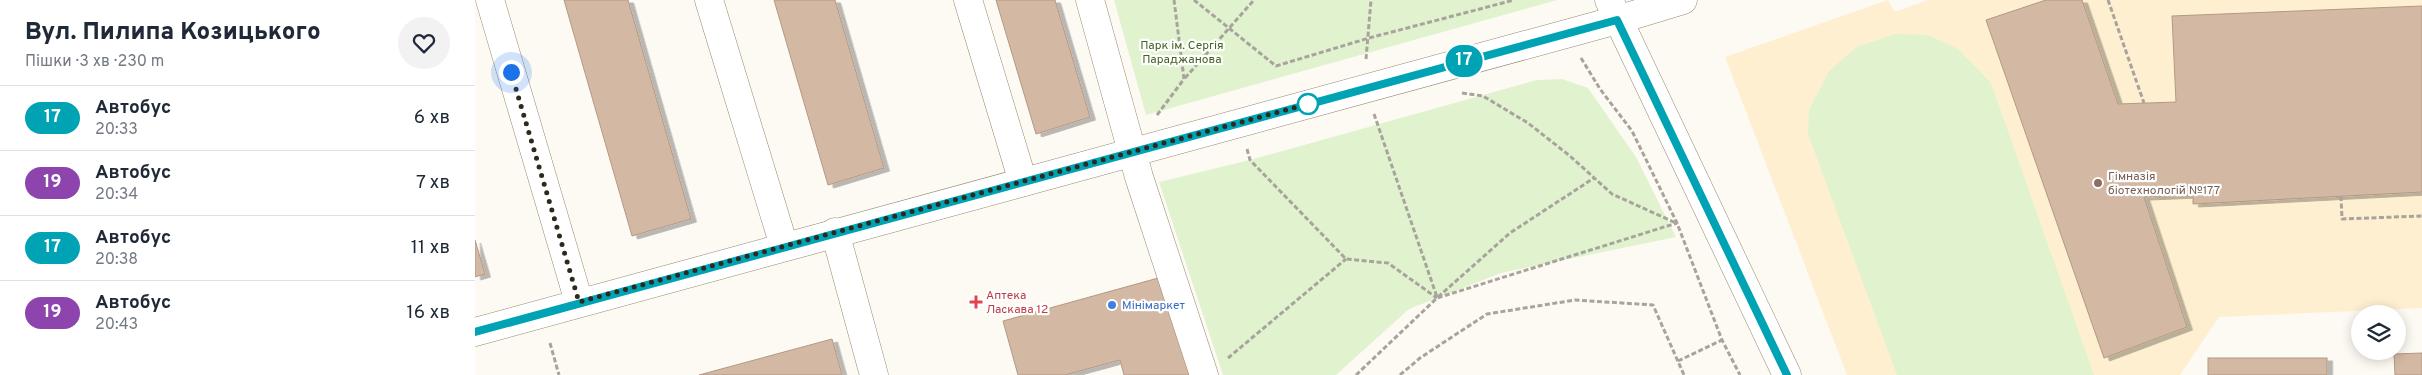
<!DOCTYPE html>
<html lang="uk">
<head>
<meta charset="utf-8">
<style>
  body { margin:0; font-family:Overpass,sans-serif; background:#f2f2f3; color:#1f2937; height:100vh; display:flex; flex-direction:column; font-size:19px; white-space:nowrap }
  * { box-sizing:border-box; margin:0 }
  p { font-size:16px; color:#747a83 }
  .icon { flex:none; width:28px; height:28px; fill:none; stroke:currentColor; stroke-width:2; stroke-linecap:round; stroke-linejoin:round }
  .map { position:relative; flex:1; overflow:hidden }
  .details { display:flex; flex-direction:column; background:#fff; width:475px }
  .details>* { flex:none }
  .badge { padding:0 10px; border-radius:16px; font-size:18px; line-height:32px }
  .controls { position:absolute; left:1876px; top:305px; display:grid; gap:10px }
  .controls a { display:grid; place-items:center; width:55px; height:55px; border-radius:50%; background:#fff; box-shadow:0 2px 12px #0003; font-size:25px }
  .you { position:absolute; width:25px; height:25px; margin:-12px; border:4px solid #fff; border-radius:50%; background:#1a73e8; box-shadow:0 0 0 8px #1a73e833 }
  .map>.badge { position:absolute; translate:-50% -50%; box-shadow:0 0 0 2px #fff }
  .round { display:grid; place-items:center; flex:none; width:52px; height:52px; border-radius:26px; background:#f2f2f3 }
  .headline { display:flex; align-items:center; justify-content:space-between; height:85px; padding:0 25px }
  h1 { font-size:24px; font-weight:800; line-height:38px }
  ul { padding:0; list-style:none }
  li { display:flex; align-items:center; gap:15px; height:65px; padding:0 25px; border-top:1px solid #e0e1e3 }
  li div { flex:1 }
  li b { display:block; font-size:19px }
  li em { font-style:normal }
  li .badge { min-width:55px; font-weight:700; text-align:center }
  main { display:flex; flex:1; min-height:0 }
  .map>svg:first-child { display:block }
</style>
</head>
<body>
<main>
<section class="details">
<div class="headline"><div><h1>Вул. Пилипа Козицького</h1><p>Пішки · 3 хв · 230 m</p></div><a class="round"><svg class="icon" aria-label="heart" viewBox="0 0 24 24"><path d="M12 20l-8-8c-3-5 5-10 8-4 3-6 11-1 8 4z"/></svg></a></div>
<ul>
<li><span class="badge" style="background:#00a3b4;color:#fff">17</span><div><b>Автобус</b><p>20:33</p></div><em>6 хв</em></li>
<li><span class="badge" style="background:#8e44ad;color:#fff">19</span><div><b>Автобус</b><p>20:34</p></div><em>7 хв</em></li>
<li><span class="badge" style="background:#00a3b4;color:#fff">17</span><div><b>Автобус</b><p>20:38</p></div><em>11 хв</em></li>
<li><span class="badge" style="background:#8e44ad;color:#fff">19</span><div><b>Автобус</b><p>20:43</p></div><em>16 хв</em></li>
</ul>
</section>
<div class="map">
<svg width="1947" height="375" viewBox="0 0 1947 375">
  <defs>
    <filter id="shadow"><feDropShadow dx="5.5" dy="3" stdDeviation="0" flood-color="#0004"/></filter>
  </defs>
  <rect width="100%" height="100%" fill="#fdfaf4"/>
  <!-- built -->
  <path fill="#feefd1" d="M1413 0 1420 12 1453 0H1947V308L1744 317 1705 375H1372L1250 57Z"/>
  <!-- green -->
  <g fill="#e0f3ce">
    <path d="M639 0H1082L671 115Z"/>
    <path d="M1420 34 1453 35 1483 49 1516 83 1619 375H1422L1333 134 1334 110 1354 71 1382 47Z"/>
    <path d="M1087 79 1113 88 1161 157 1201 237 1026 273 934 309 861 375H748L684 182 775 160 1062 80Z"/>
  </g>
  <!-- building -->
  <g fill="#d3b8a3" stroke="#b39985" filter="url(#shadow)">
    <path d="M89 0H153L216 219 157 236Z"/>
    <path d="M299 0H360L409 168 353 185Z"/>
    <path d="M521 0H580L615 117 561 134Z"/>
    <path d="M1571 0H1607L1643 104 1701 102 1697 16 1947 6V192L1718 204V195L1669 197 1712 327 1629 358 1511 20Z"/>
    <path d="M0 240 10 274 0 277Z"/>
    <path d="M694 275 722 375H649L645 360 590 375H543L528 321Z"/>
    <path d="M357 339 367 375H224Z"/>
    <path d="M1947 353V375H1920L1919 354Z"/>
    <rect x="1733" y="358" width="119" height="17"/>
  </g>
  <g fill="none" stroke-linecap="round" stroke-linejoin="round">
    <!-- minor casing -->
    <g stroke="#96896d" stroke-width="29">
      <g id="minor">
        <path d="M15 0 104 302"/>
        <path d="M234 0 309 246"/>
        <path d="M493 0 548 182"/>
        <path d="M615 0 664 177 729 375"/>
        <path d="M1134 0 1312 375"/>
        <path d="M360 232 399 375"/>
        <path d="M0 332 1142 20 1208 0"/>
      </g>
    </g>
    <!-- path -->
    <g stroke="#a8a49c" stroke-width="3" stroke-dasharray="5 2.5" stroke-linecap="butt">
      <path d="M719 0 801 66 894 38 1039 0"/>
      <path d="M1633 0 1669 103"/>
      <path d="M1106 58 1125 89 1157 131 1202 223 1247 340 1265 375"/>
      <path d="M891 59 896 0"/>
      <path d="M710 78 779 0"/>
      <path d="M987 93 1008 96 1053 123 1095 156 1137 194 1201 223"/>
      <path d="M899 114 962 297"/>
      <path d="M682 115 709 79 699 0"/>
      <path d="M772 149 775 160 871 259 913 263 962 298"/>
      <path d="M1866 196 1867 219 1947 216"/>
      <path d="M963 297 1035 233 1119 178"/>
      <path d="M75 343 84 375"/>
      <path d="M753 358 871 259"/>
      <path d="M1203 361 1247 340"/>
      <path d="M881 375 962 298 1202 223"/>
      <path d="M925 375 945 358 1012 314 1100 300 1178 305 1209 375"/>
    </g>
    <!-- minor -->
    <use href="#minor" stroke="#fff" stroke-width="28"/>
  </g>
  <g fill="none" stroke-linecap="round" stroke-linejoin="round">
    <!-- line casing -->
    <g stroke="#fff" stroke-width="11">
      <path id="line" d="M0 332 1142 20 1312 375"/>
    </g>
    <!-- line -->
    <use href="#line" stroke="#00a3b4" stroke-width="8"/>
    <!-- walk -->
    <path stroke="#2e281d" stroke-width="5" stroke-dasharray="0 9" d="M36 72 104 302 833 104"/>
  </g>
  <!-- markers -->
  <circle fill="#fff" stroke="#00a3b4" stroke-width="2.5" cx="833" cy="104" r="10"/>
  <circle fill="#8d6e63" stroke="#fff" stroke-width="2" cx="1623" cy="183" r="5"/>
  <path fill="#e0444e" stroke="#fff" stroke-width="2" d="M498.5 294.5h5v5h5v5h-5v5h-5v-5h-5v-5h5z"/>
  <circle fill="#3f7fe0" stroke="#fff" stroke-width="2" cx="637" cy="305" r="5"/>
  <g text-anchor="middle" stroke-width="4.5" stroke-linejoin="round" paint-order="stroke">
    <!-- park labels -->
    <g font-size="12" fill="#456023" stroke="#fff">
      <text x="707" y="49">Парк ім. Сергія<tspan x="707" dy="14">Параджанова</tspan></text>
    </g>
    <!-- education labels -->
    <g font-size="12" fill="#785e54" stroke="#fff" text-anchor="start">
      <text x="1633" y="180">Гімназія<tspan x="1633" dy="14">біотехнологій №177</tspan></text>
    </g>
    <!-- health labels -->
    <g font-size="12" fill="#be3a42" stroke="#fff" text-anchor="start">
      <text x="511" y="299">Аптека<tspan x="511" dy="14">Ласкава 12</tspan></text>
    </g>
    <!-- shop labels -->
    <g font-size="12" fill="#366cbe" stroke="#fff" text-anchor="start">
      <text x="647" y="309">Мінімаркет</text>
    </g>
  </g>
</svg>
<div class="controls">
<a><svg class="icon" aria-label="layers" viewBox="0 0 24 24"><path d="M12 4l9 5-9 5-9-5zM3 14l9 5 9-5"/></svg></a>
</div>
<div class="you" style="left:36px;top:72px"></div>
<b class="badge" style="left:989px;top:61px;background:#00a3b4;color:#fff">17</b>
</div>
</main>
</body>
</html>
